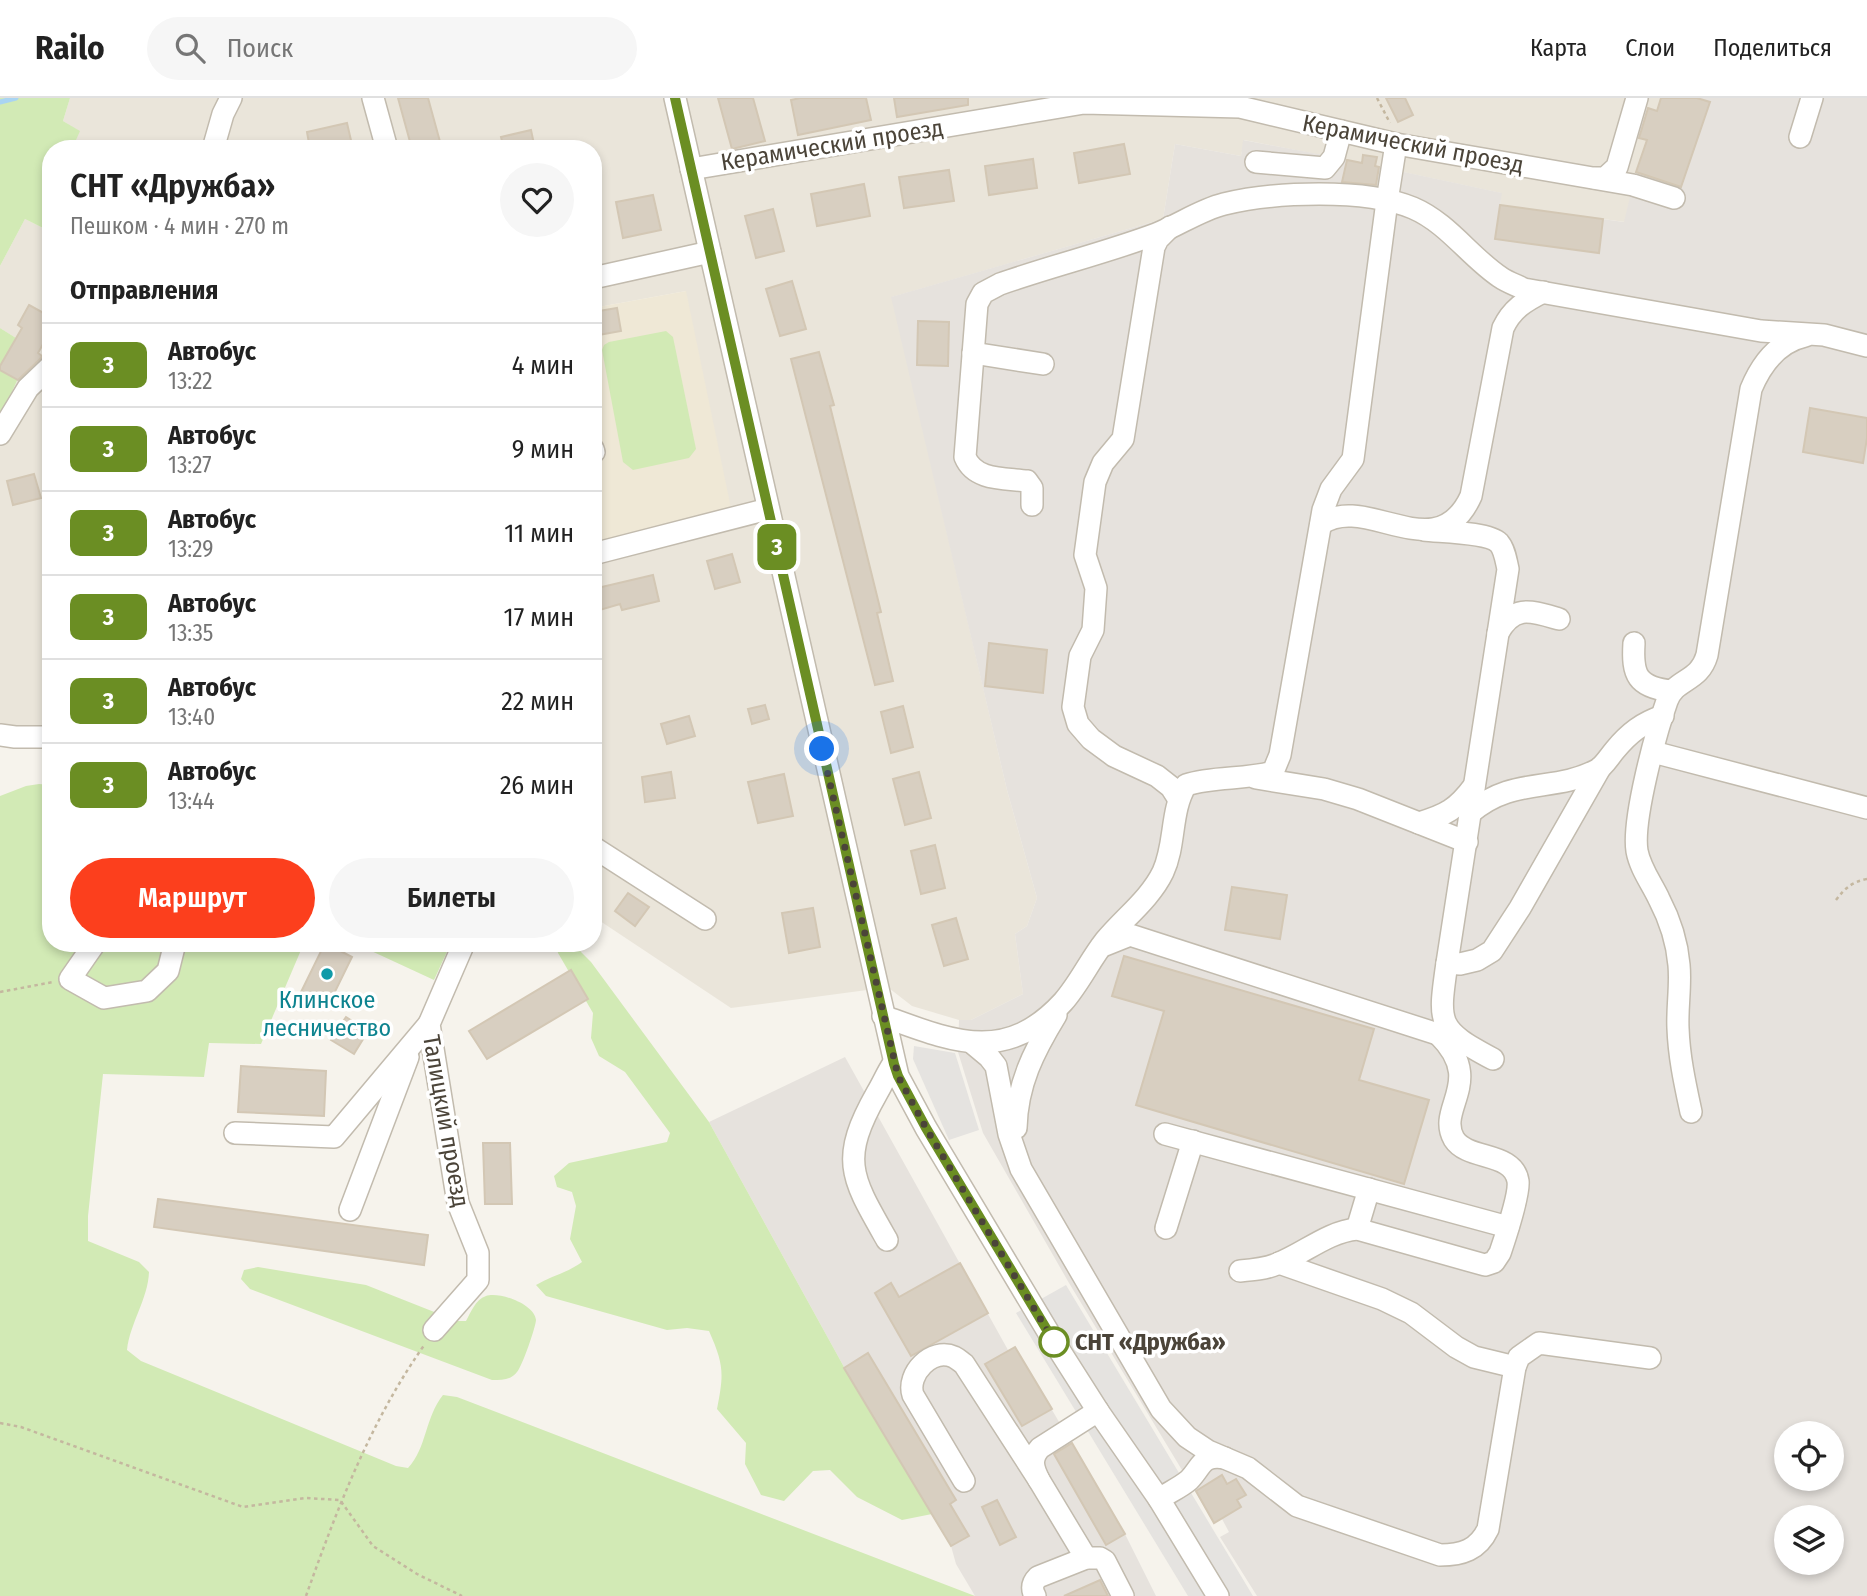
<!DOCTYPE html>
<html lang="ru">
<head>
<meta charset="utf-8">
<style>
  body { margin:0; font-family:"Fira Sans Condensed",sans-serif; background:#f6f6f6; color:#222; height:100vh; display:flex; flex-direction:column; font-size:26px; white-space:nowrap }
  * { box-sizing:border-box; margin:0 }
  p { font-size:23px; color:#767676 }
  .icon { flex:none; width:38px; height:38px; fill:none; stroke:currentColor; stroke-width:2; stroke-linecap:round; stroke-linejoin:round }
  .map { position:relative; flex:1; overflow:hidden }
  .drawer { position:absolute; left:42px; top:42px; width:560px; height:812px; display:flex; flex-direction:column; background:#fff; border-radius:28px; box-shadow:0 4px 10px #0003 }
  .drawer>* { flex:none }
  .badge { padding:0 14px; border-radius:10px; font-size:24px; line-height:46px }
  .controls { position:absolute; left:1774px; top:1323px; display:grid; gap:14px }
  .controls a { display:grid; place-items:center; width:70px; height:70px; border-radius:50%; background:#fff; box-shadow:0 4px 10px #0003; font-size:35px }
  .you { position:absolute; width:35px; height:35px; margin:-18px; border:5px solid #fff; border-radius:50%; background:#1a73e8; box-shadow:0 0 0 10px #1a73e833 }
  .map>.badge { position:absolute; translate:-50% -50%; box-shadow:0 0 0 4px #fff }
  h2 { padding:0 28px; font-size:26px; line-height:63px }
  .round { display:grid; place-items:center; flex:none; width:74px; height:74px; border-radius:37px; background:#f6f6f6 }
  .overview { display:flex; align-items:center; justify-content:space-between; height:119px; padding:0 28px }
  h1 { font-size:33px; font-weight:600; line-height:52px }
  .button { display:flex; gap:14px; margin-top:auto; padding:14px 28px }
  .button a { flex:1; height:80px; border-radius:42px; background:#fc3f1d; color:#fff; font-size:28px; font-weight:600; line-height:80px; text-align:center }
  .button a+a { background:#f6f6f6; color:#222 }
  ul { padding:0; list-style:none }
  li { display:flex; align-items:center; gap:21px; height:84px; padding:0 28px; border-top:2px solid #e0e0e0 }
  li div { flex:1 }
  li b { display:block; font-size:26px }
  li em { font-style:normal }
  li .badge { min-width:77px; font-weight:700; text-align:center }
  header { display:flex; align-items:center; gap:42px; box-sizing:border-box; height:98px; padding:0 35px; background:#fff; border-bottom:2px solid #e0e0e0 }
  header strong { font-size:33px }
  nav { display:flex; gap:38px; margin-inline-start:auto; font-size:24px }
  .search { width:490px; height:63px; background:#f6f6f6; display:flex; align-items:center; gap:18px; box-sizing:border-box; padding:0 24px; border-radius:38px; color:#767676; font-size:26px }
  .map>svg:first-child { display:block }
</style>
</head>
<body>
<header>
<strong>Railo</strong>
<div class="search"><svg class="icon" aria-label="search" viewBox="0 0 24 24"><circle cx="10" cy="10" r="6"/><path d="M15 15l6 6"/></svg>Поиск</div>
<nav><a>Карта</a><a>Слои</a><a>Поделиться</a></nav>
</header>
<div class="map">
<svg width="1867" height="1498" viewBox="0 0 1867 1498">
  <rect width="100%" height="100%" fill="#f6f3ec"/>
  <!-- residential -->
  <g fill="#eae5da">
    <path d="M70 0H1661L1657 13 1646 10 1636 39 1647 42 1635 78 1625 124 1500 107 1501 95 1375 68 1363 57 1362 65 1244 42 1241 58 1175 46 1163 121 892 199 1007 692 1037 800 1027 828 1015 836 1023 896 971 922H959L912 908 885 887 867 892 731 910 597 821 593 815V447L686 193 593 210V51H72L79 33 63 23Z"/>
    <path d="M25 121 51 134V639L0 637V320L32 250 0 230V168Z"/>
  </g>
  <!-- industrial -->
  <g fill="#e6e2dd" fill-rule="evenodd">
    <path d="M1661 0H1867V1498H1257L1220 1439 1229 1434 1222 1421 1214 1425 1069 1185 983 1035 958 954 959 922H971L1023 896 1015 836 1027 828 1037 800 1007 692 891 199 1163 121 1175 46 1241 58 1243 42 1361 64 1363 57 1377 59 1376 68 1502 95 1500 107 1624 124 1635 78 1647 43 1636 39 1646 10 1657 13ZM1787 1335H1832V1381H1787ZM1787 1419H1832V1465H1787Z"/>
    <path d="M845 959 1008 1252 1015 1249 1125 1436 1156 1498H975L956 1466 951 1448 844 1269 709 1024Z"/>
  </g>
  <!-- education -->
  <path fill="#efe8d6" d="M686 193 732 415 593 447V210Z"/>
  <!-- green -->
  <g fill="#d2eab5">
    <path d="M0 0H70L63 23 80 33 72 51H51V134L25 121 0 168Z"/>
    <path d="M0 230 32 250 0 320Z"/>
    <path d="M666 233 673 239 696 351 689 360 633 372 623 364 602 252 604 247 609 244Z"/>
    <path d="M39 686 51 687V845H304L261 946 209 945 204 979 103 976 88 1118V1143L139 1164 149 1174C148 1201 130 1225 127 1252L141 1263 396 1368 408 1370C427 1350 425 1319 443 1297L457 1299 975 1498H0V698L26 688Z"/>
    <path d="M354 845H451L434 882Z"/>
    <path d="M556 845H572L591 864 709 1024 844 1269 932 1416 902 1422 857 1399 830 1372 813 1373 784 1403 761 1397 745 1366 746 1345 717 1311C724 1275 724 1267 709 1233L687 1230 667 1232 546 1198 536 1187C551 1178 567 1175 582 1164L570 1141 576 1108 572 1094 557 1089 554 1078 569 1065 667 1044 670 1035 625 974 599 958 591 940 593 915 558 855Z"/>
    <path d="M258 1169 366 1187 457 1223H466C471 1214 475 1202 486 1198 498 1193 535 1206 536 1222 536 1228 522 1269 517 1274 511 1282 502 1282 492 1282L250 1191 241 1181 244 1172Z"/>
  </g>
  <!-- parking -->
  <g fill="#e5e3e0">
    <path d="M914 948 955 955 979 1032 949 1042 913 961Z"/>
    <path d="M1066 1187 1253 1498H1188L1016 1215Z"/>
  </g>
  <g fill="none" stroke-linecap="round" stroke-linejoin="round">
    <!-- stream -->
    <path stroke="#a9d4f2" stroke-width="5" d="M0 4 16 0"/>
  </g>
  <!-- building -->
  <g fill="#d8cfc1" stroke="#d3c7b4" stroke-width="2">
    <path d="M398 0H428L442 51H412Z"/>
    <path d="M718 0H753L765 43 732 51Z"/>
    <path d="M800 0H866L871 22 798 37 791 2Z"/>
    <path d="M894 0H968V7L897 19Z"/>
    <path d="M1386 0H1405L1413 17 1398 24Z"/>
    <path d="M1661 0H1697L1710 4 1681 89 1636 74 1647 42 1639 40 1648 10 1657 13Z"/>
    <path d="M347 25 353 51H310L307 34Z"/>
    <path d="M531 32 535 51H504L501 39Z"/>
    <path d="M1124 46 1130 76 1079 85 1074 55Z"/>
    <path d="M1363 57 1377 59 1375 68 1379 69 1376 87 1342 84 1347 62 1362 65Z"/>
    <path d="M1033 61 1037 90 989 97 985 68Z"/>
    <path d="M949 72 954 103 904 110 899 79Z"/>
    <path d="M864 86 870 118 817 128 811 96Z"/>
    <path d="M653 97 661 132 623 140 616 104Z"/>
    <path d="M1500 107 1603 121 1599 155 1495 141Z"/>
    <path d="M773 111 784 153 756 160 745 118Z"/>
    <path d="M792 183 806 231 780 238 766 191Z"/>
    <path d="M29 207 51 219V232L38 255 42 258 41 260 18 282 0 272V268L22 230 18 227Z"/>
    <path d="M617 210 621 233 593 238V214Z"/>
    <path d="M918 223 949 224 948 268 917 267Z"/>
    <path d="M819 254 834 307 830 308 881 514 877 515 893 583 875 587 791 261Z"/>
    <path d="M1810 310 1867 320V340L1863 365 1803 354Z"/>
    <path d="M34 376 41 400 13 407 7 383Z"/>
    <path d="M732 456 740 484 715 491 707 463Z"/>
    <path d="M653 477 659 503 622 512 620 506 593 514V491Z"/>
    <path d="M989 545 1047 552 1043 595 985 588Z"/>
    <path d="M765 607 769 621 752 626 748 611Z"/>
    <path d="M903 608 913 649 891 655 881 614Z"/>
    <path d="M689 618 695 638 667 646 661 626Z"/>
    <path d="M671 674 675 700 645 704 642 679Z"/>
    <path d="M919 674 931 720 905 727 893 681Z"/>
    <path d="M784 676 793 718 758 725 748 684Z"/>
    <path d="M935 747 945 790 921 796 911 753Z"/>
    <path d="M1232 789 1287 797 1280 841 1225 832Z"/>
    <path d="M628 795 649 809 635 828 615 813Z"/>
    <path d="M813 810 820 849 789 855 782 815Z"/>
    <path d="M956 820 968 861 944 868 932 827Z"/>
    <path d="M325 845 352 859 328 908 301 894Z"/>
    <path d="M1124 858 1374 931 1359 982 1429 1002 1404 1086 1136 1007 1164 913 1112 898Z"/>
    <path d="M571 872 588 901 487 961 469 933Z"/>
    <path d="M346 919 368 933 354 956 331 942Z"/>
    <path d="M241 968 326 973 324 1018 238 1014Z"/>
    <path d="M483 1045H510L512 1106H485Z"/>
    <path d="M158 1101 428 1137 424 1167 154 1129Z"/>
    <path d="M960 1165 988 1215 911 1258 875 1195 891 1185 899 1199Z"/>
    <path d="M1015 1249 1052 1311 1022 1328 985 1266Z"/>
    <path d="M868 1255 956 1402 950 1406 969 1438 951 1448 844 1270Z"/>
    <path d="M1072 1345 1125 1436 1106 1447 1054 1356Z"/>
    <path d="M1222 1377 1227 1386 1236 1381 1246 1397 1237 1402 1241 1409 1214 1425 1196 1393Z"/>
    <path d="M997 1402 1016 1439 1000 1447 982 1409Z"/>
    <path d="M1100 1482 1108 1498H1064Z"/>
  </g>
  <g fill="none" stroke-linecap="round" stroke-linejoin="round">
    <!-- minor casing -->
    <g stroke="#c2bbae" stroke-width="24">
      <g id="minor">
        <path d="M373 0 387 51"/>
        <path d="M675 0 898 978 926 1030 1056 1247 1098 1313 1159 1401 1218 1498"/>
        <path d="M1800 39 1812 0"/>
        <path d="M213 51 223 16 231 0"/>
        <path d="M1256 64 1325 70 1334 59 1341 33"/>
        <path d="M691 71 1084 5 1240 9 1396 46 1633 87 1674 100"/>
        <path d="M1595 80H1605L1617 69 1637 0"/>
        <path d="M1170 129 1158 141 1154 149 1123 341 1103 365 1095 384 1085 457 1096 490 1093 532 1080 558 1073 609 1078 626 1091 641 1114 658 1157 678 1171 689 1178 700"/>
        <path d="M593 180 710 154"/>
        <path d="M973 255 1043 266"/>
        <path d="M0 336 28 290 51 268"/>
        <path d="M593 351 594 354"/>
        <path d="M1032 407V390L1027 383C1004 380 975 383 965 359L977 206 983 195 1000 186C1051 168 1105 155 1156 136 1179 127 1200 112 1224 106 1274 94 1365 90 1413 110 1448 125 1470 159 1500 179 1507 184 1516 187 1524 191L1761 233 1824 237 1867 248"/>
        <path d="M1321 426C1366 394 1437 473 1471 398L1503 230C1512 211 1525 203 1543 194"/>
        <path d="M1424 432C1440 434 1488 434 1499 445 1505 452 1506 463 1508 471L1447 865C1438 927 1437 931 1493 961"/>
        <path d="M593 456 768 411"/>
        <path d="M1498 535C1514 506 1531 513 1559 521"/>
        <path d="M1634 545C1632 577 1637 589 1671 593"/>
        <path d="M0 637 15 639H51"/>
        <path d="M1653 654 1867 710"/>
        <path d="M1256 680 1324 691 1358 701 1467 744"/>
        <path d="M1470 715C1513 678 1553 695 1597 672 1604 668 1609 659 1615 652 1629 635 1642 625 1663 618"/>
        <path d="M1419 725C1446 717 1457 711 1474 688"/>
        <path d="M593 749 705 821"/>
        <path d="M95 845 70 881 104 900 147 893 168 873 175 845"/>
        <path d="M1105 847 1130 837 1450 940"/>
        <path d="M1447 865 1460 866 1477 862 1492 853 1520 810 1600 670"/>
        <path d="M883 918C952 943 1005 967 1063 904 1079 886 1090 862 1105 843 1124 820 1150 801 1163 774 1176 746 1170 713 1186 687 1214 678 1244 682 1273 674L1280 657 1323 412 1331 391 1353 361 1387 103 1396 46"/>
        <path d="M971 944 989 959 996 968 1009 1036 1021 1071 1161 1311 1187 1339 1208 1353 1248 1370 1297 1408 1440 1457C1462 1457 1478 1452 1488 1431L1515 1269 1519 1259 1539 1245 1650 1260"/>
        <path d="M1691 1014C1685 986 1679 959 1678 930 1677 909 1681 888 1679 867 1677 843 1670 822 1659 801 1652 786 1640 770 1637 753 1632 722 1656 634 1667 603 1675 580 1699 585 1707 557L1751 291C1761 267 1778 244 1805 238"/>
        <path d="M1016 1030C1017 986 1034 953 1056 917"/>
        <path d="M235 1035 334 1039 429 926"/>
        <path d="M1165 1036 1508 1129"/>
        <path d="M350 1112 408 959"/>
        <path d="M1166 1130 1193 1043"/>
        <path d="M1357 1131 1369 1091"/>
        <path d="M887 1142C851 1079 839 1062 877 995 883 985 887 975 893 966"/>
        <path d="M1279 1165 1382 1201 1411 1215 1456 1249 1474 1259 1515 1269"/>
        <path d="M1240 1173C1253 1172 1265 1171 1277 1166 1305 1155 1327 1134 1357 1131L1485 1167 1494 1164 1500 1155C1505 1140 1520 1096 1518 1083 1513 1053 1468 1063 1454 1041 1436 1010 1486 984 1439 937"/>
        <path d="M434 1232 478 1182V1155L458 1105 429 926 464 845"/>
        <path d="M964 1383 913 1297C906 1276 932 1249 954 1259 958 1261 961 1264 964 1266L1039 1382"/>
        <path d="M1159 1401C1168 1395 1181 1389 1189 1382 1202 1369 1201 1356 1225 1360"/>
        <path d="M1086 1460 1039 1382C1033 1370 1030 1361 1040 1350L1098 1313"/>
        <path d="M1035 1498C1031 1490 1032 1485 1038 1479L1086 1460H1100L1105 1463 1123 1498"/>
      </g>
    </g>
    <!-- path -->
    <g stroke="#c4b79f" stroke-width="2.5" stroke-dasharray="3.5 3.5" stroke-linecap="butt">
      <path d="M1377 0 1390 25"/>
      <path d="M1836 802C1845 790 1852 784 1867 781"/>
      <path d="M0 894 53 884"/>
      <path d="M0 1325 21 1329 243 1409 306 1400 340 1402 373 1448 417 1476 462 1498"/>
      <path d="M306 1498C337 1411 371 1322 425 1246"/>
    </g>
    <!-- minor -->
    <use href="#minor" stroke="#fff" stroke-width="21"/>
  </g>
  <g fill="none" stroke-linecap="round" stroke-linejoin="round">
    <!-- line casing -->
    <g stroke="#fff" stroke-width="16">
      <path id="line" d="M675 0 894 966 898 978 926 1030 1056 1247"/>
    </g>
    <!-- line -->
    <use href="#line" stroke="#6b8e23" stroke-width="10"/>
    <!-- walk -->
    <path stroke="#4b4439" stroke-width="7" stroke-dasharray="0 12.6" d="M822 651 898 978 926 1030 1056 1247 1054 1244"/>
  </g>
  <!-- markers -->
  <circle fill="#0f9aa8" stroke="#fff" stroke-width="2.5" cx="327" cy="876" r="7"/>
  <circle fill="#fff" stroke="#6b8e23" stroke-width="3.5" cx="1054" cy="1244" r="14"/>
  <g text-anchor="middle" stroke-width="7" stroke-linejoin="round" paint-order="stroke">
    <!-- street labels -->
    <g font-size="24" fill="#4b4439" stroke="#fff">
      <text transform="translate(1413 46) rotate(11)" y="8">Керамический проезд</text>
      <text transform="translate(832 47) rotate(-9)" y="8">Керамический проезд</text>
      <text transform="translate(446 1023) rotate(80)" y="8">Талицкий проезд</text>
    </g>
    <!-- culture labels -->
    <g font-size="24" fill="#0d838f" stroke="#fff">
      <text x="327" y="910">Клинское<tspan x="327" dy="28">лесничество</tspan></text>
    </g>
    <!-- stop labels -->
    <g font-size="24" font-weight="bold" fill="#4b4439" stroke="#fff" text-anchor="start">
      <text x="1075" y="1252">СНТ «Дружба»</text>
    </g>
  </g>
</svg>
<div class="controls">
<a><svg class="icon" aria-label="locate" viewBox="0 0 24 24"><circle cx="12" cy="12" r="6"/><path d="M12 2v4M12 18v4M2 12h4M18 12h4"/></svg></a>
<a><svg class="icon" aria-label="layers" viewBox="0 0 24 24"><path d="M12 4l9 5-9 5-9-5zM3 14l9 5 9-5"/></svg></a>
</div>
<div class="you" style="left:822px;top:651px"></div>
<b class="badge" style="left:777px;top:449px;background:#6b8e23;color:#fff">3</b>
<section class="drawer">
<div class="overview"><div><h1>СНТ «Дружба»</h1><p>Пешком · 4 мин · 270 m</p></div><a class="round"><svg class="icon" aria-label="heart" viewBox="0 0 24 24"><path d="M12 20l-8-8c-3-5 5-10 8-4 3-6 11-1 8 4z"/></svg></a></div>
<h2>Отправления</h2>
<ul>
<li><span class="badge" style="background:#6b8e23;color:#fff">3</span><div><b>Автобус</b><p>13:22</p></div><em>4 мин</em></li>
<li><span class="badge" style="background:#6b8e23;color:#fff">3</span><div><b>Автобус</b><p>13:27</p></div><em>9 мин</em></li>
<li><span class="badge" style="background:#6b8e23;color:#fff">3</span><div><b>Автобус</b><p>13:29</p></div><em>11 мин</em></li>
<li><span class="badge" style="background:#6b8e23;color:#fff">3</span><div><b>Автобус</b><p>13:35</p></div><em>17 мин</em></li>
<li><span class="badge" style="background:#6b8e23;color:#fff">3</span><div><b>Автобус</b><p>13:40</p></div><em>22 мин</em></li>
<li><span class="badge" style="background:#6b8e23;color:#fff">3</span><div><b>Автобус</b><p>13:44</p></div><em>26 мин</em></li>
</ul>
<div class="button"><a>Маршрут</a><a>Билеты</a></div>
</section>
</div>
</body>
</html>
